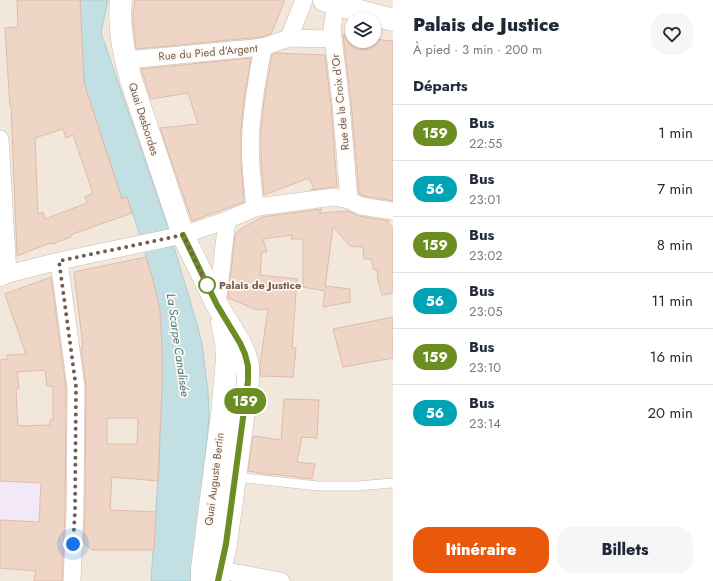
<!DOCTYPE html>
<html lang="fr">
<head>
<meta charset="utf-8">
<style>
  body { margin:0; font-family:Jost,sans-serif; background:#f6f6f7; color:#1f2937; height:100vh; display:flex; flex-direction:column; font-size:15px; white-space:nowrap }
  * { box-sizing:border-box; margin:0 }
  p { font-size:13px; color:#747a83 }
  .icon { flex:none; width:22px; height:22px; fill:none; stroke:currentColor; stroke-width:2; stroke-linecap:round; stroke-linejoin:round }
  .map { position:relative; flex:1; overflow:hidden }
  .details { display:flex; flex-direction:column; background:#fff; width:320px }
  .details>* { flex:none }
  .badge { padding:0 8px; border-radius:13px; font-size:14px; line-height:26px }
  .controls { position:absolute; left:345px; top:12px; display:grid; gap:8px }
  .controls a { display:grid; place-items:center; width:36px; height:36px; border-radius:50%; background:#fff; box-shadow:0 1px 3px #0004; font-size:20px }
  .you { position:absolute; width:20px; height:20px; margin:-10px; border:3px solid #fff; border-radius:50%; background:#1a73e8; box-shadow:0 0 0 6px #1a73e833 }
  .map>.badge { position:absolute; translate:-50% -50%; box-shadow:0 0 0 2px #fff }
  h2 { padding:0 20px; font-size:15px; line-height:36px }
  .round { display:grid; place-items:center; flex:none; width:42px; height:42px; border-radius:16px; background:#f6f6f7 }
  .summary { display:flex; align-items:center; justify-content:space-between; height:68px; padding:0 20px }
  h1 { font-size:19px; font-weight:800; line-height:30px }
  .action { display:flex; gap:8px; margin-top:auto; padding:8px 20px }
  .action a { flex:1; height:46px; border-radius:16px; background:#ea580c; color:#fff; font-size:16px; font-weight:800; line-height:46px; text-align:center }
  .action a+a { background:#f6f6f7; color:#1f2937 }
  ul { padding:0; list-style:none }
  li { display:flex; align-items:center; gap:12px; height:56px; padding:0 20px; border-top:1px solid #e0e1e3 }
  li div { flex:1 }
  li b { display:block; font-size:15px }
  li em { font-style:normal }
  li .badge { min-width:44px; font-weight:700; text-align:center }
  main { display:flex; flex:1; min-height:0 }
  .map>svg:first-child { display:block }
</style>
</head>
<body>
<main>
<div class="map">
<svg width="393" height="581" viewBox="0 0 393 581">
  <rect width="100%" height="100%" fill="#fbf5ec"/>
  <!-- residential -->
  <path fill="#f2e7db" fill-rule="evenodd" d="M0 0H393V581H0ZM352 19H374V41H352Z"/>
  <!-- education -->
  <path fill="#f2e8f8" d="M69 442 66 542 18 545 0 559V450L18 443Z"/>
  <!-- water -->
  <path fill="#c2dfe3" stroke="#a9ced4" d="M80 0H108L101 33 168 227 197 324 202 344 208 391 209 419 192 581H151L159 463 162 386V350L160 311 153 280 140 235 127 197 122 199 84 83Z"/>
  <!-- building -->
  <g fill="#eed5c6" stroke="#dfbba8" fill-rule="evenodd">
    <path d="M17 0H80L84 83 122 199 127 197 132 213 70 235 71 237 52 244V243L50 244V243L17 256 11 106H10L5 28 18 27ZM63 129 66 138 73 135 93 193 85 197 87 203 45 219 43 212 38 214 35 138Z"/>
    <path d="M135 0H285L271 34 261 37 136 49 133 20V14Z"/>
    <path d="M343 35 352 36V41H374V39L393 41V201L364 196 359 194 351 103Z"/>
    <path d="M277 53 325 55 331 105 337 187H333L310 190 314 188 309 178 264 195 261 162V130L264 101 272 55Z"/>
    <path d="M251 58 244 99 241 129V163L244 202 192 221 160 128 198 124 188 93 151 99 141 69Z"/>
    <path d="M322 209 319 213 348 211 359 216 389 221 388 224 393 227V293L382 295 378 281 377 270H374L371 259H364L363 247 350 246 333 227 325 287 326 286 350 289V302L323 307 325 291 303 287V239H291L292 235 263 239 267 252H262L260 275 297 279 292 347 296 348 293 377 260 376V365L268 309 257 310 228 298 235 235 239 230 262 217Z"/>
    <path d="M146 257 153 280 160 311 162 350V386L158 481 112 477 110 510 156 512 154 550H92L84 543 85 511 86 387 81 347H83L74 272ZM107 418H138L137 444H107Z"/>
    <path d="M51 277 66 388 65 511 62 581H34L36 571 0 568V520L39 522 41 483 0 481V360L7 359V355L26 354 5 294ZM45 370 47 386H53V420H50V425L18 426 16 389H19L17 372Z"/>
    <path d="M393 317V358L343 367 333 329Z"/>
    <path d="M284 399 319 400 317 438 302 437 297 462 315 464 312 479 272 474V475L248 471 253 436 281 440Z"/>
  </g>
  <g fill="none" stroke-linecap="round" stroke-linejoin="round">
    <!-- lane casing -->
    <g stroke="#ccbdb2" stroke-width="10">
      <path id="lane" d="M235 477 318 486H357L393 483"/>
    </g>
    <!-- street casing -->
    <g stroke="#ccbdb2" stroke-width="18">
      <g id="street">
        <path d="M336 4 332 29 341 104 349 200"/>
        <path d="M289 38 304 0"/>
        <path d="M126 60 263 47 289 38 333 39"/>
        <path d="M0 139 8 274"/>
        <path d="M255 208C252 178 248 148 252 118 254 94 259 70 263 47"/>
        <path d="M59 261 76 387 75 511 72 581"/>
        <path d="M0 278 8 274 59 261 183 235 227 220 255 208 265 206 334 197 349 200 361 206 393 211"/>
        <path d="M217 305 227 220"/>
        <path d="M220 570 281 581"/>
      </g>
    </g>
    <!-- secondary casing -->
    <g stroke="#cfbdb0" stroke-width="23">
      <g id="secondary">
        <path d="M121 0C118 28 124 53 131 80L183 235 217 305 240 343 245 354 248 366V381L226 544 218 581"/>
        <path d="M324 0 352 9 393 20"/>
        <path d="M202 581V569L222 414 227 359 226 342 222 322"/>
      </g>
    </g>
    <!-- lane -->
    <use href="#lane" stroke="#fff" stroke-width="9"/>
    <!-- street -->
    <use href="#street" stroke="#fff" stroke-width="17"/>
    <!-- secondary -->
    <use href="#secondary" stroke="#fff" stroke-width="22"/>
  </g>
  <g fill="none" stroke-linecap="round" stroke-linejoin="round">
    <!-- line casing -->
    <g stroke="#fff" stroke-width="9">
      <path id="line" d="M183 235 217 305 240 343 245 354 248 366V381L226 544 218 581"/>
    </g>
    <!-- line -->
    <use href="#line" stroke="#6b8e23" stroke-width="6"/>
    <!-- walk -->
    <path stroke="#745c51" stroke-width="4" stroke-dasharray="0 7.2" d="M73 544 75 511 76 387 59 261 183 235 207 285"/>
  </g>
  <!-- markers -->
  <circle fill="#fff" stroke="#6b8e23" stroke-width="2" cx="207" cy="285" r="8"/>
  <g text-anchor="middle" stroke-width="3.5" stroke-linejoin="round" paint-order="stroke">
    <!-- street labels -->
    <g font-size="11" fill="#745c51" stroke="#fef9f2">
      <text transform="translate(208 52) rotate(-5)" y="4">Rue du Pied d'Argent</text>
      <text transform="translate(340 102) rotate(-96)" y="4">Rue de la Croix d'Or</text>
      <text transform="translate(144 119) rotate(72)" y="4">Quai Desbordes</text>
      <text transform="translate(214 479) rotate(-83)" y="4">Quai Auguste Bertin</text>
    </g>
    <!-- stop labels -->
    <g font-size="11" font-weight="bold" fill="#745c51" stroke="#fef9f2" text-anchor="start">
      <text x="219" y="289">Palais de Justice</text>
    </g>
    <!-- water labels -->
    <g font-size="12" font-style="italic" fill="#49777e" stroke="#fef9f2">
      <text transform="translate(178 345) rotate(82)" y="4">La Scarpe Canalisée</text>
    </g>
  </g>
</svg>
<div class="controls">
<a><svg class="icon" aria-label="layers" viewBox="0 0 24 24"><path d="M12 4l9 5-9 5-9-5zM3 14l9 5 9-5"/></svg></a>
</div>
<div class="you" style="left:73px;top:544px"></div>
<b class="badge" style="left:245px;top:401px;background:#6b8e23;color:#fff">159</b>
</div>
<section class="details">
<div class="summary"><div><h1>Palais de Justice</h1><p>À pied · 3 min · 200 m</p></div><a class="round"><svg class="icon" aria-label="heart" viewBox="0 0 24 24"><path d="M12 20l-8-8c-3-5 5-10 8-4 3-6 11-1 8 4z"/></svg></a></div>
<h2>Départs</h2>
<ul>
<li><span class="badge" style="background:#6b8e23;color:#fff">159</span><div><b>Bus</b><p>22:55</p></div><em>1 min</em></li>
<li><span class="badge" style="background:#00a3b4;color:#fff">56</span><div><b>Bus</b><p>23:01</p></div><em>7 min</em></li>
<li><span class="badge" style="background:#6b8e23;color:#fff">159</span><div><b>Bus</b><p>23:02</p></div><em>8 min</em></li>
<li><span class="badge" style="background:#00a3b4;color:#fff">56</span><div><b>Bus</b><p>23:05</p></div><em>11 min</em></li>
<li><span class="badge" style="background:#6b8e23;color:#fff">159</span><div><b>Bus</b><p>23:10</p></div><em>16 min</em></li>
<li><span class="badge" style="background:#00a3b4;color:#fff">56</span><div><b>Bus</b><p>23:14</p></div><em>20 min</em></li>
</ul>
<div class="action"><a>Itinéraire</a><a>Billets</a></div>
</section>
</main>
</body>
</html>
